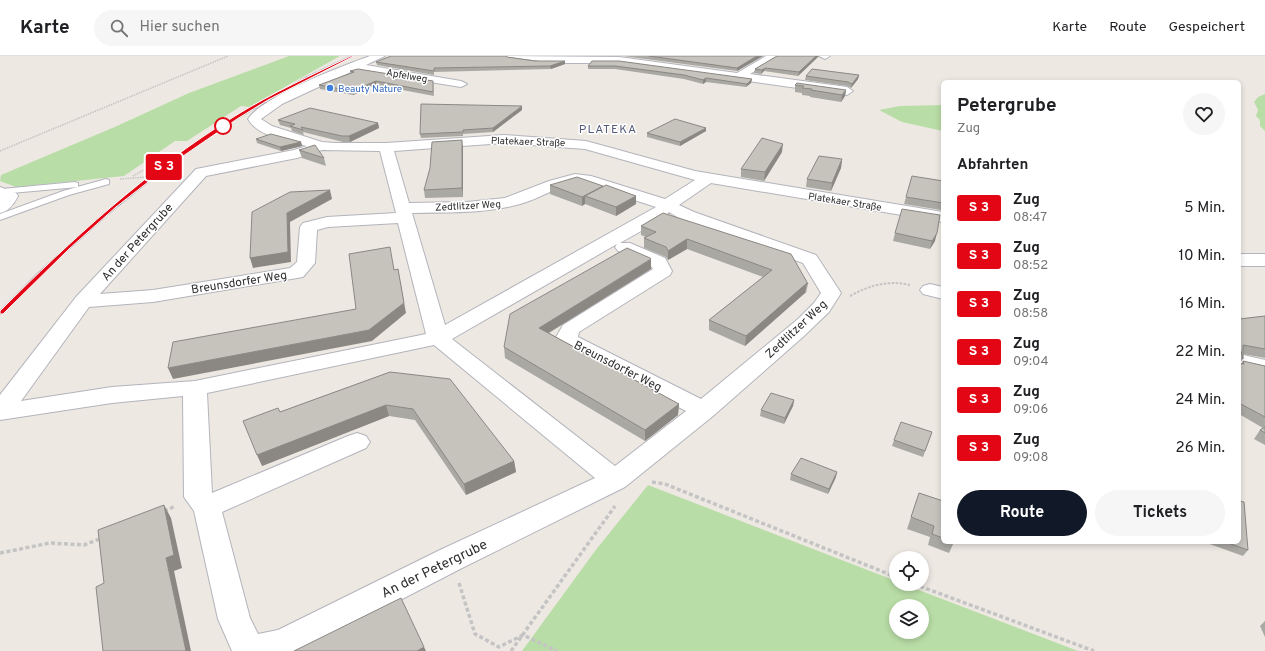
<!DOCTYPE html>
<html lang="de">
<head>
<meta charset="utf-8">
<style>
  body { margin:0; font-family:Overpass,sans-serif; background:#f6f6f6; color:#202124; height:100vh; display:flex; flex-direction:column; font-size:15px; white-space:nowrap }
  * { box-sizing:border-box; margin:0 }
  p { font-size:13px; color:#757577 }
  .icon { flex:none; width:22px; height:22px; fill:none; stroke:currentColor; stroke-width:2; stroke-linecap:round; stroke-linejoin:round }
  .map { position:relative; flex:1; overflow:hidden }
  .panel { position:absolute; left:941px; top:24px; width:300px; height:464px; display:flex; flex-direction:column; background:#fff; border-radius:6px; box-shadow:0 2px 6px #0003 }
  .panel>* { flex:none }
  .badge { padding:0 8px; border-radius:3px; font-size:14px; line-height:26px }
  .controls { position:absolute; left:889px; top:495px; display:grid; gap:8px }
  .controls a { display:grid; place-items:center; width:40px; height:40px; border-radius:50%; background:#fff; box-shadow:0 2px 6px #0003; font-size:20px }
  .map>.badge { position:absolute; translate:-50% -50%; box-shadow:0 0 0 2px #fff }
  h2 { padding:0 16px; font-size:15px; line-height:36px }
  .round { display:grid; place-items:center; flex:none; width:42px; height:42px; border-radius:21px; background:#f6f6f6 }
  .overview { display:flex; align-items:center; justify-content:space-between; height:68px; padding:0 16px }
  h1 { font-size:19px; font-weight:700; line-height:30px }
  .primary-button { display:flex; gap:8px; margin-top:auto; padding:8px 16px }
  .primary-button a { flex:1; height:46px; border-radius:24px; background:#111827; color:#fff; font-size:16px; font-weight:700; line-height:46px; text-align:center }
  .primary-button a+a { background:#f6f6f6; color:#202124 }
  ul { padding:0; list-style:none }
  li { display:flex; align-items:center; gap:12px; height:48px; padding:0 16px }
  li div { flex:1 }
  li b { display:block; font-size:15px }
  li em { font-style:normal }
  li .badge { min-width:44px; font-weight:700; text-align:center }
  header { display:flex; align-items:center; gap:24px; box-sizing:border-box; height:56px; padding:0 20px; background:#fff; border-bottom:1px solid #e0e0e0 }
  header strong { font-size:19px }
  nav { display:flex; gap:22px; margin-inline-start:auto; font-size:14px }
  .search { width:280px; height:36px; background:#f6f6f6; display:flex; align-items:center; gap:10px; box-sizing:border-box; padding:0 14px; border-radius:22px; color:#757577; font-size:15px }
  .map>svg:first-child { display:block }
</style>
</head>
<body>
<header>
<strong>Karte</strong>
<div class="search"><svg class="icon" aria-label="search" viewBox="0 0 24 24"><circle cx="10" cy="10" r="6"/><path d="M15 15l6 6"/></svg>Hier suchen</div>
<nav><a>Karte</a><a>Route</a><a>Gespeichert</a></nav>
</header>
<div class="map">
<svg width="1265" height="595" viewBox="0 0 1265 595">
  <rect width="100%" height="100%" fill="#ede8e2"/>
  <!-- green -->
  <g fill="#b9dda6" fill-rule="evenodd">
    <path d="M289 0H340L249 51 241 50 187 85H175L124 120 16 131 0 125 1 119 117 70 189 37Z"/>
    <path d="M1265 38V75L1260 70V64L1256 60 1258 54 1254 46 1258 41Z"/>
    <path d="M943 49V75L902 66 879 54 900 50Z"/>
    <path d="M648 429 896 525V528H903L1078 595H522L595 495ZM896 550H922V576H896Z"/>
  </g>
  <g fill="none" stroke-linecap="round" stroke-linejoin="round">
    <!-- lane casing -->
    <g stroke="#b3b4bc" stroke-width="2">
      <g id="lane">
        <path d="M106 123 109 124V128L69 139 0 164V158L63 135Z"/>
        <path d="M75 126 78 127V131L0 138V134L2 133Z"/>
      </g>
    </g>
    <!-- street casing -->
    <g stroke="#b3b4bc" stroke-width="2">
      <g id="street">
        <path d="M370 0H385L366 9 461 25 467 28 461 31 355 14 282 48 261 63 272 70 322 86 335 87H386L504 79 586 85 695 115 943 156V166L711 127 679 149 694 156 816 199 841 237 829 256 804 280 713 360 625 431 462 512 302 595H232L218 563 194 455 184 441 183 340 112 347 0 364V339L76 241 196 113 294 94 307 90C288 84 258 81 248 63 263 40 342 10 370 0ZM504 87 585 93 695 124 665 143 591 120 575 118 549 125 505 142 467 146 409 147 394 95ZM322 94 380 95 396 157 327 161 303 167 300 171 297 206 290 212 153 234 100 238 206 120 297 102ZM575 128H585L656 151 445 269 412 157C448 156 485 158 520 148 539 143 555 131 575 128ZM669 156 682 164 803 207 821 237 814 247 798 263 701 343 578 281 579 276 670 219 672 215 665 202 630 187H620L664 162ZM398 167 426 278 195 325 112 331 21 345 89 251 153 246 303 221 315 207 317 174 328 171ZM617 188 615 191 618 195 651 210 653 213 563 269 555 283 558 288 686 355 615 410 452 283ZM434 289 595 422 440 494 278 574 258 578 250 562 222 456 366 392 370 386 366 380 357 377 348 380 212 437 207 337Z"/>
        <path d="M503 0 619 1 737 17 766 0H779L750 18 847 31 853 35 847 39 619 7H535L508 3Z"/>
        <path d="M819 0H830L825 3Z"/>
        <path d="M0 131 16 137 18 140C14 148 9 155 0 157Z"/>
        <rect x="1239" y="198" width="26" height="12"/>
        <path d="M930 228 943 231V243L923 238 920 234 923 230Z"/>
        <path d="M1239 298 1265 304V318L1239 312Z"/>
      </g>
    </g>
    <!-- path-far2 -->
    <g stroke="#c4c4c4" stroke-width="1.5" stroke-dasharray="1.5 1" stroke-linecap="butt">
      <path d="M0 95 228 0"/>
      <path d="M133 120 172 98"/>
      <path d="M120 123 173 119"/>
    </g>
    <!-- path-far1 -->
    <path stroke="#c4c4c4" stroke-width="2" stroke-dasharray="2.5 1.5" stroke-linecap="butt" d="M850 240C870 229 888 224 910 229"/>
    <!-- path -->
    <g stroke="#c4c4c4" stroke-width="3.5" stroke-dasharray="4 2.5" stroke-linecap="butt">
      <path d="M652 426 665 428 896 521"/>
      <path d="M164 455 176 450"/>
      <path d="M0 497 50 487 84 489 102 482"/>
      <path d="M459 527 475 578 499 591 523 579 557 595"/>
      <path d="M914 528 1094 595"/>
      <path d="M511 595 615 450"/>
    </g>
    <!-- lane -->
    <use href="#lane" fill="#fff" fill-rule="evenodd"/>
    <!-- street -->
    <use href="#street" fill="#fff" fill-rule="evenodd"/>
    <!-- rail-far2 casing -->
    <g stroke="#a5a8b5" stroke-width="2.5">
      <path id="rail-far2" d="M222 71 302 24 352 0"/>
    </g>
    <!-- rail-far1 casing -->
    <g stroke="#a5a8b5" stroke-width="3">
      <path id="rail-far1" d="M103 161 164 112 224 70"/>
    </g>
    <!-- rail casing -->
    <g stroke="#a5a8b5" stroke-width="4">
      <path id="rail" d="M0 257 39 218 104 160"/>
    </g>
    <!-- rail-far2 -->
    <use href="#rail-far2" stroke="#fff" stroke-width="1.5" stroke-dasharray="5" stroke-linecap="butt"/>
    <!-- rail-far1 -->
    <use href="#rail-far1" stroke="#fff" stroke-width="2" stroke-dasharray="6" stroke-linecap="butt"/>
    <!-- rail -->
    <use href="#rail" stroke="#fff" stroke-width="2.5" stroke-dasharray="8" stroke-linecap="butt"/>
  </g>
  <!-- wall -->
  <g fill="#aaa8a3">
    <path d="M623 0H763L737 15Z"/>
    <path d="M777 0H819L798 20 764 15 761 18 754 17 755 13Z"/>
    <path d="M507 1 565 8 551 13 434 16V19L377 9 376 6Z"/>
    <path d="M592 5 752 23 751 27 746 31 706 26 703 28 684 23 615 13H588V10Z"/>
    <path d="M350 15 433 25 434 40 376 29 353 39 320 33 319 29 351 17Z"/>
    <path d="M859 19 858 23 851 32 847 30 805 24 806 20Z"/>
    <path d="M795 29 846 34 845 40 841 46 810 41V40L802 39V37L795 36Z"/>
    <path d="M522 54 493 76 463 78V80L421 82 420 78Z"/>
    <path d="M278 64 378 67 379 72 350 86H343L303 76 304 79 292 75 291 72 280 69Z"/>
    <path d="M706 72V75L680 90 647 81V77Z"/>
    <path d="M256 83 301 86 302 90 281 95 257 87Z"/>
    <path d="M463 92V141L425 142 424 134Z"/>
    <path d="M299 94 324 102 326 110 302 102Z"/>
    <path d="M782 96 764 125 741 121V113Z"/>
    <path d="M842 103 841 112 831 135 806 131 807 123Z"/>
    <path d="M550 129 603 130 636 140V148L616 160 585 148 582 150 550 138Z"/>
    <path d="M906 141 943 146 941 154 904 148Z"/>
    <path d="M663 157 808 228 806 237H805L745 290 709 274V264L763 221 687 193 668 204 666 201 644 192V182L646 181 641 179V170Z"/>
    <path d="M895 177 935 185 930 193 893 185Z"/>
    <path d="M651 213 549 277 679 348 678 359 645 385 505 302 504 291Z"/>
    <path d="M1265 260V302L1243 298V303L1240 307 1241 308 1243 305 1265 310V389L1254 383 1260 374 1263 372 1239 358V263Z"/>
    <path d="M390 316 514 405 516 416 466 439 415 364 389 360 262 410 280 356Z"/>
    <path d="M794 344 793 350 784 368 760 360 761 354Z"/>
    <path d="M932 376 923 401 892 390 894 384Z"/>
    <path d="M791 418 836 421 828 438 790 424Z"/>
    <path d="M919 437 943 445V486H954L949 497 928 489 930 481 907 473Z"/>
    <path d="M1204 486H1239L1248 494 1243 500Z"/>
    <path d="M1265 565V581L1260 570Z"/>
  </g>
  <!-- shaded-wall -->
  <g fill="#8b8884">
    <path d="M757 0H763L737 15V12Z"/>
    <path d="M816 0H819L798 20 799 16Z"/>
    <path d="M565 5V8L551 13 550 10Z"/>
    <path d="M765 12 764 15 761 18 762 14Z"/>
    <path d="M859 19 858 23 851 32 852 28Z"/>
    <path d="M706 22V26L703 28V24Z"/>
    <path d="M752 23 751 27 746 31 747 28Z"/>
    <path d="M376 25V29L353 39 352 35Z"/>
    <path d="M846 34 845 40 841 46 842 39Z"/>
    <path d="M522 50V54L493 76V72Z"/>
    <path d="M378 67 379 72 350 86 349 80Z"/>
    <path d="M706 72V75L680 90V86Z"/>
    <path d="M462 84 463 92V141L462 132Z"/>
    <path d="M301 86 302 90 281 95 280 91Z"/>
    <path d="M783 88 782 96 764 125 765 116Z"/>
    <path d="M842 103 841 112 831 135 832 127Z"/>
    <path d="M603 130 585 140V148L582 150V141Z"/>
    <path d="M330 134 332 143 290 166 291 206 253 212 250 202 287 157Z"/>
    <path d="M636 140V148L616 160V151Z"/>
    <path d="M937 177 935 185 930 193 932 185Z"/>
    <path d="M687 183V193L668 204V195Z"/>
    <path d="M651 203V213L540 282 539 272Z"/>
    <path d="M398 213 406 257 372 285 173 323 168 312 369 274Z"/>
    <path d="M807 227 805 237 745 290 746 280Z"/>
    <path d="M794 344 793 350 784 368 785 362Z"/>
    <path d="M679 348 678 359 645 385V374Z"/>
    <path d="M386 349 389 360 262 410 257 399Z"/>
    <path d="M514 405 516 416 466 439 464 428Z"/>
    <path d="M837 416 836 421 828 438 829 433Z"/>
    <path d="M164 449 171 462 182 512 174 515 191 595H186L166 502Z"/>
    <path d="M424 591 426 595H417Z"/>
  </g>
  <!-- building -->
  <g fill="#c6c3bd" stroke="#8b8884">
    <path d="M391 0H506L507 1 535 5H565L550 10 434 12V15L376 6Z"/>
    <path d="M649 0H757L737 12Z"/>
    <path d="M777 0H816L799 16 765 12 762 14 755 13Z"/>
    <path d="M592 5H619L752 23 747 28 706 22 703 24 684 19 615 10H588Z"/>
    <path d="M358 13 433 25V36L376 25 352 35 319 29 354 16 350 15Z"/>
    <path d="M812 13 859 19 852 28 848 26 806 20Z"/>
    <path d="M797 27 846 34 842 39 811 34 812 33 802 32 804 30 795 29Z"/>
    <path d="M421 48 522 50 493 72 463 74V76L420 78Z"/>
    <path d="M310 52 378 67 349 80H342L301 71 303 74 290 70 295 68 278 64Z"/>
    <path d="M675 63 706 72 680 86 647 77Z"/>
    <path d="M271 78 301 86 280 91 256 83Z"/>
    <path d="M762 82 783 88 765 116 741 113Z"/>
    <path d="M462 84V132L424 134 430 112 432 86Z"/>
    <path d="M315 89 324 102 299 94Z"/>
    <path d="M819 100 842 103 832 127 807 123Z"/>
    <path d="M912 120 943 125V147L906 141Z"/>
    <path d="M577 121 603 130 582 141 550 129Z"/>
    <path d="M606 129 636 140 616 151 585 140Z"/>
    <path d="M330 134 287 157 288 196 250 202 252 156 290 136Z"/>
    <path d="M902 153 940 159 937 177 932 185 895 177Z"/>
    <path d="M663 157 791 198 808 228 807 227 746 280 709 264 772 214 687 183 668 195 666 191 644 182 656 176 641 170Z"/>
    <path d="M390 191 394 214 398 213 404 247 369 274 168 312 173 286 356 253 349 198Z"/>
    <path d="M627 192 650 202 651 203 539 272 679 348 645 374 504 291 510 258Z"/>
    <path d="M1265 260V293L1243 289V303L1239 287V263Z"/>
    <path d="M1243 305 1265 310V361L1239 347V307L1244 308Z"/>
    <path d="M390 316 450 323 514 405 464 428 413 353 386 349 257 399 243 365 278 352 280 356Z"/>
    <path d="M771 337 794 344 785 362 761 354Z"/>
    <path d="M901 366 932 376 925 395 894 384Z"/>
    <path d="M1265 371V377L1260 374Z"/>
    <path d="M801 402 837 416 829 433 791 418Z"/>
    <path d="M919 437 943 445V482L932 478 934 470 911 461Z"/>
    <path d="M1239 445 1244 446 1248 494 1225 486H1239Z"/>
    <path d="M164 449 174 499 166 502 186 595H103L96 531 104 527 98 474Z"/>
    <path d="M401 542 424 591 417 595H294Z"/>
  </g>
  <!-- line -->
  <path fill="#e30614" stroke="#fff" d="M351 0H354L268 44 237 63 170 109 116 151 69 193 3 258H0V255C71 184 147 114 235 60 272 37 312 19 351 0Z"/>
  <!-- markers -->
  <circle fill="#3f7fe0" stroke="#fff" stroke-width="1.5" cx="330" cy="32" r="4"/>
  <circle fill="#fff" stroke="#e30614" stroke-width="2" cx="223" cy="70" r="8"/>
  <g text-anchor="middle" stroke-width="3" stroke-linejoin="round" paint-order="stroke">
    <!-- far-street labels -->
    <g font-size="10" fill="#2e2e2e" stroke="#fff">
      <text transform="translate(407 19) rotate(10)" y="4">Apfelweg</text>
      <text transform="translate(528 85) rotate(2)" y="4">Platekaer Straße</text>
      <text transform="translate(845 145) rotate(9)" y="4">Platekaer Straße</text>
      <text transform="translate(468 149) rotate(-3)" y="4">Zedtlitzer Weg</text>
    </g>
    <!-- far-shop labels -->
    <g font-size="10" fill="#366cbe" stroke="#fff" text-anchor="start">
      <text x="338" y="36">Beauty Nature</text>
    </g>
    <!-- far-quarter labels -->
    <g font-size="12" letter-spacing="1" fill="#535a7a" stroke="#fff">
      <text x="608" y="77">PLATEKA</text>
    </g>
    <!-- street labels -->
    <g font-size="12" fill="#2e2e2e" stroke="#fff">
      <text transform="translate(137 186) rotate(-48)" y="4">An der Petergrube</text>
      <text transform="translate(239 226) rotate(-9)" y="4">Breunsdorfer Weg</text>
      <text transform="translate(796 273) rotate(-43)" y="4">Zedtlitzer Weg</text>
      <text transform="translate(618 310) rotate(27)" y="4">Breunsdorfer Weg</text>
    </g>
    <!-- near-street labels -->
    <g font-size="14" fill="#2e2e2e" stroke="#fff">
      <text transform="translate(434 512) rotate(-26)" y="5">An der Petergrube</text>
    </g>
  </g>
</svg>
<div class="controls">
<a><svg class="icon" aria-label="locate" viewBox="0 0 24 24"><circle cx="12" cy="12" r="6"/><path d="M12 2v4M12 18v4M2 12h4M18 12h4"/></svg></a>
<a><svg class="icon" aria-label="layers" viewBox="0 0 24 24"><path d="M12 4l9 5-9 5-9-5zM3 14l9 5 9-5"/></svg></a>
</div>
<b class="badge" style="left:164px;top:111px;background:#e30614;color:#fff">S 3</b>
<section class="panel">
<div class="overview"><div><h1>Petergrube</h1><p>Zug</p></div><a class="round"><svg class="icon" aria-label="heart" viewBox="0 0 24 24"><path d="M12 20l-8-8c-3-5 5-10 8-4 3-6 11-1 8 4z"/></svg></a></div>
<h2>Abfahrten</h2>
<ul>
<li><span class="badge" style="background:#e30614;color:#fff">S 3</span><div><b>Zug</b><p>08:47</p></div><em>5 Min.</em></li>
<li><span class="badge" style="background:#e30614;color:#fff">S 3</span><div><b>Zug</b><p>08:52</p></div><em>10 Min.</em></li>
<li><span class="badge" style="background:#e30614;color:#fff">S 3</span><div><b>Zug</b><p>08:58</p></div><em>16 Min.</em></li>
<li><span class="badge" style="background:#e30614;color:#fff">S 3</span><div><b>Zug</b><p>09:04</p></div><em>22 Min.</em></li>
<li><span class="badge" style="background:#e30614;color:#fff">S 3</span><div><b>Zug</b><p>09:06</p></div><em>24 Min.</em></li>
<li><span class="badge" style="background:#e30614;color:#fff">S 3</span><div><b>Zug</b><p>09:08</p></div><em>26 Min.</em></li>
</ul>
<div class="primary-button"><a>Route</a><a>Tickets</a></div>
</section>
</div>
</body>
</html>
